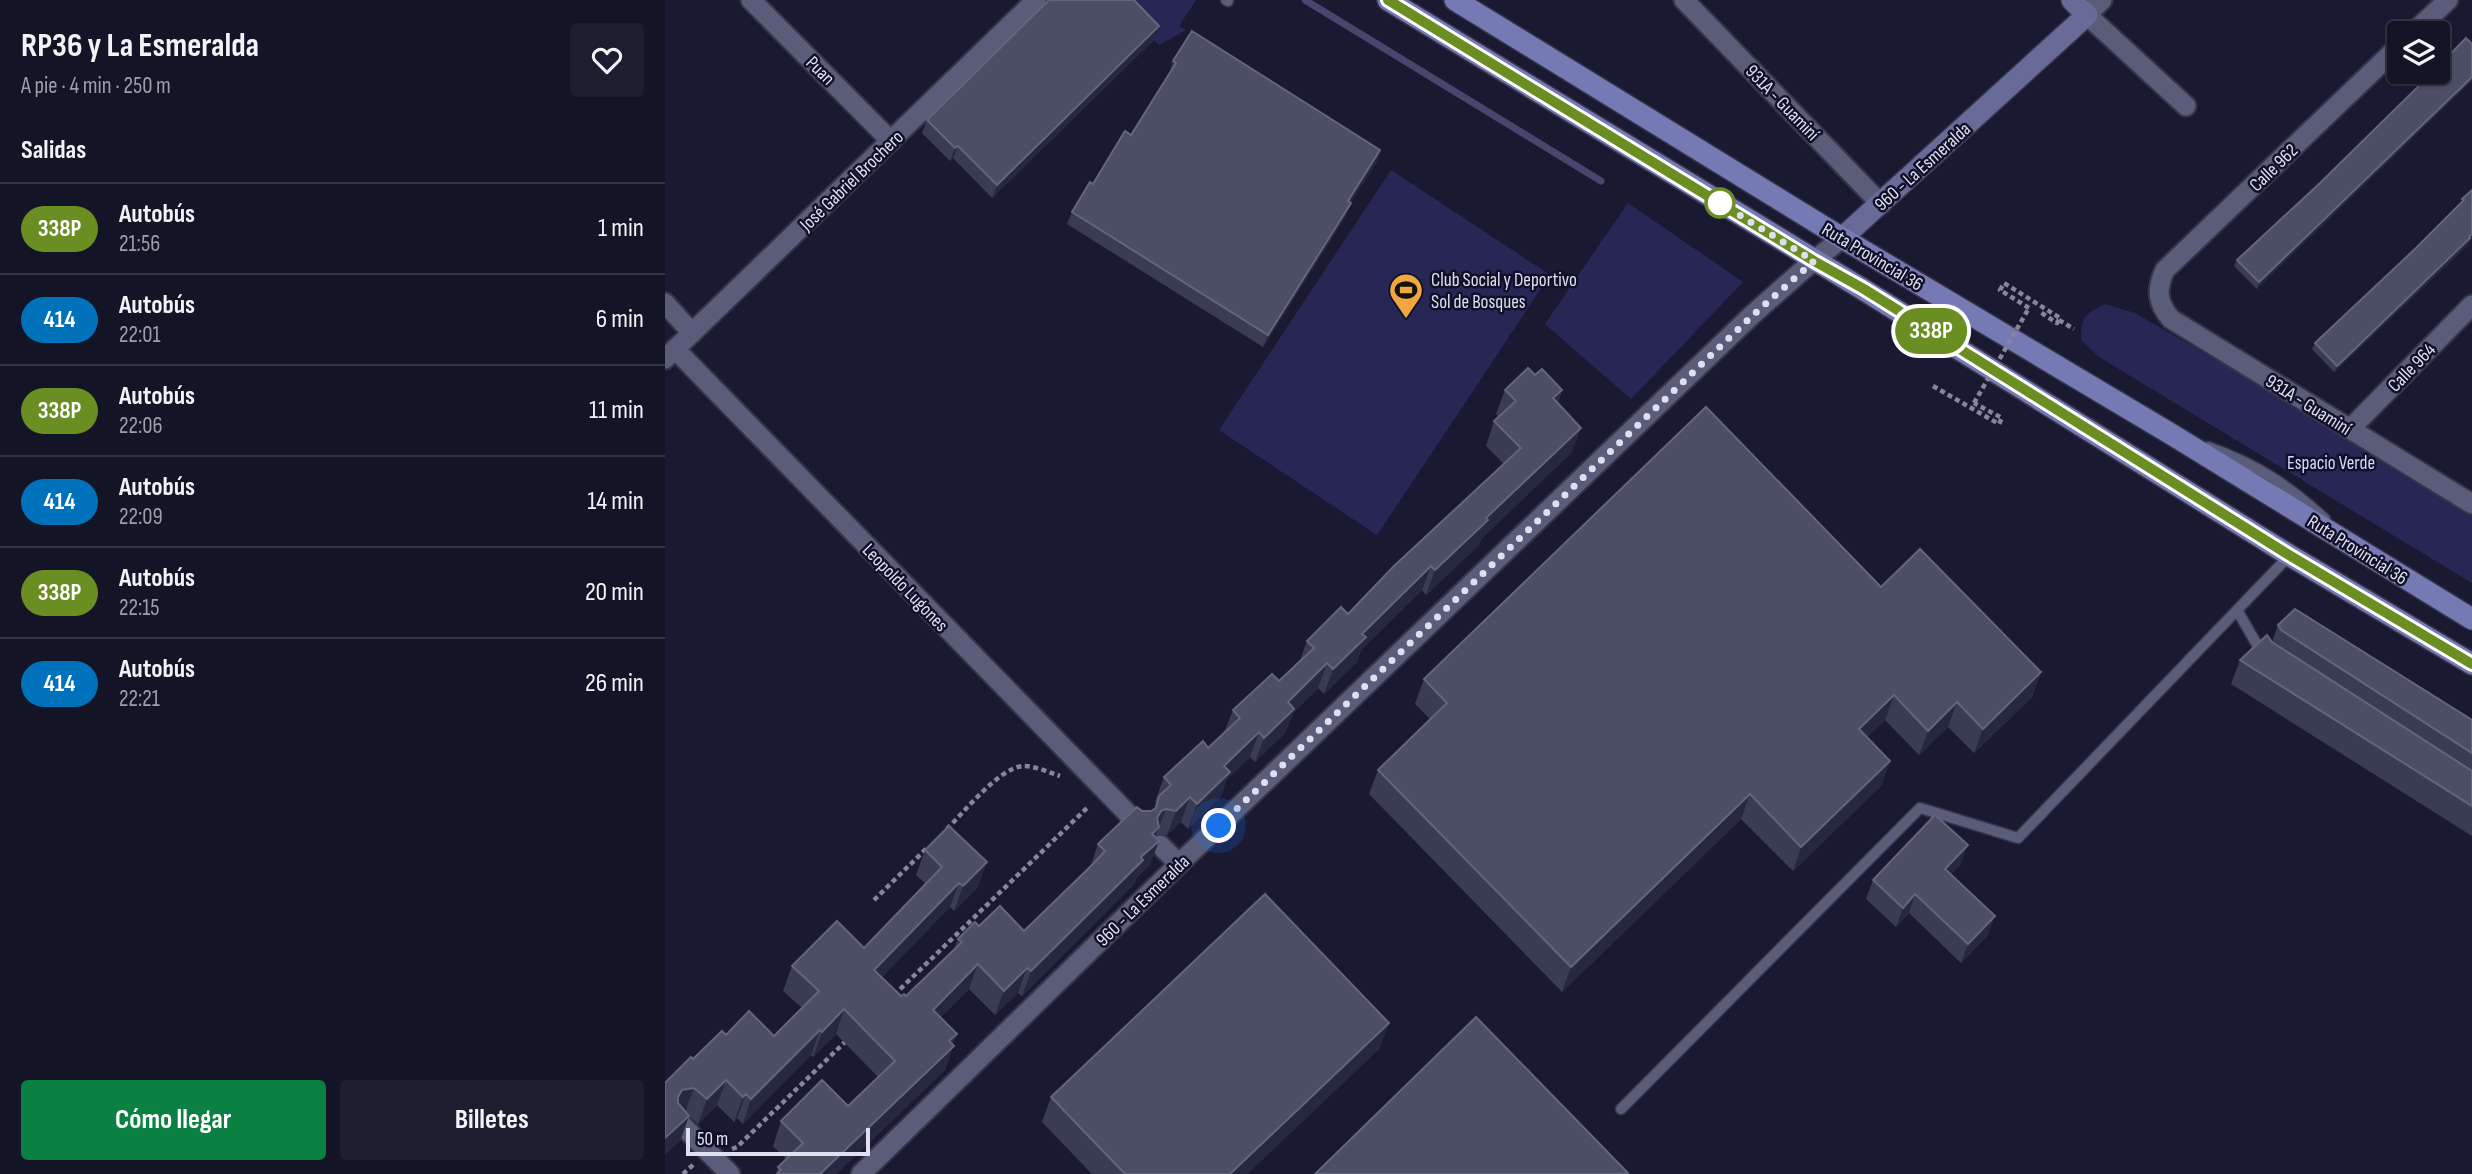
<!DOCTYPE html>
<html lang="es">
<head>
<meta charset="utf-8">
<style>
  body { margin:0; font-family:"Sofia Sans Condensed",sans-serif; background:#1c1d2e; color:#f1f3f6; height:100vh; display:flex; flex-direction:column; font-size:26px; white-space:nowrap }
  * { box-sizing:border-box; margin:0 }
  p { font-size:23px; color:#9d9ea7 }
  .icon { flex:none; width:38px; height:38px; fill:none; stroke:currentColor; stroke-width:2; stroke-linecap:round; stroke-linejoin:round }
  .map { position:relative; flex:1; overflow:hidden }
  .details { display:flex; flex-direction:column; background:#131426; width:665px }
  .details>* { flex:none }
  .badge { padding:0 14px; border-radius:23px; font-size:24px; line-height:46px }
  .fabs { position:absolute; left:1722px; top:21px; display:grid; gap:14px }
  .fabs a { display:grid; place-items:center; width:63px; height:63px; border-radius:7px; background:#131426; box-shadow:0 2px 5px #0004,0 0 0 2px #323343; font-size:35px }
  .scale { position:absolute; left:21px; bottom:18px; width:184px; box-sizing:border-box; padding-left:7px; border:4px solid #dee0f1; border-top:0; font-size:19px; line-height:24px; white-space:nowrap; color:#dee0f1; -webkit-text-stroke:5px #101028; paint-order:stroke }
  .you { position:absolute; width:35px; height:35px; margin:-18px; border:5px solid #fff; border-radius:50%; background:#1a73e8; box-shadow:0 0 0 10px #1a73e833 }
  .map>.badge { position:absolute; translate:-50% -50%; box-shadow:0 0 0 4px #fff }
  h2 { padding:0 21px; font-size:26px; line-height:63px }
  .round { display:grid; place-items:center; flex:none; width:74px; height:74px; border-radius:7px; background:#1c1d2e }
  .overview { display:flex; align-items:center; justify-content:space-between; height:119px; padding:0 21px }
  h1 { font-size:33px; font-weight:700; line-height:52px }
  .action { display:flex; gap:14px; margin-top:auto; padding:14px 21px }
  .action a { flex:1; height:80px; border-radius:7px; background:#0b8043; color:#fff; font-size:28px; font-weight:700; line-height:80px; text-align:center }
  .action a+a { background:#1c1d2e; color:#f1f3f6 }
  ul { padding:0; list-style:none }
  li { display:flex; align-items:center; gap:21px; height:91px; padding:0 21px; border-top:2px solid #323343 }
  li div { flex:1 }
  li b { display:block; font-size:26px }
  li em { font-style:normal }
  li .badge { min-width:77px; font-weight:700; text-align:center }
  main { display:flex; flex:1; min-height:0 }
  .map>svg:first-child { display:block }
</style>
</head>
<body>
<main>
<section class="details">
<div class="overview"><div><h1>RP36 y La Esmeralda</h1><p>A pie · 4 min · 250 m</p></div><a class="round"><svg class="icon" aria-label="heart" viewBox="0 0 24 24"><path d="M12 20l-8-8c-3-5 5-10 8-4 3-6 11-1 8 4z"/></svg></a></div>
<h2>Salidas</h2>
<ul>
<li><span class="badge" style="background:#6b8e23;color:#fff">338P</span><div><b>Autobús</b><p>21:56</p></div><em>1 min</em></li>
<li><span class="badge" style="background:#0072bc;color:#fff">414</span><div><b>Autobús</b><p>22:01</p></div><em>6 min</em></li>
<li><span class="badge" style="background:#6b8e23;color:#fff">338P</span><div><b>Autobús</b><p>22:06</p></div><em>11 min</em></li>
<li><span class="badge" style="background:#0072bc;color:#fff">414</span><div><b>Autobús</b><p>22:09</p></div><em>14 min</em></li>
<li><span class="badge" style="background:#6b8e23;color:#fff">338P</span><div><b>Autobús</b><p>22:15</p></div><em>20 min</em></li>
<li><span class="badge" style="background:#0072bc;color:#fff">414</span><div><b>Autobús</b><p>22:21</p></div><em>26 min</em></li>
</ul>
<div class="action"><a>Cómo llegar</a><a>Billetes</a></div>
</section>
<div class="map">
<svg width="1807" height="1174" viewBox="0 0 1807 1174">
  <rect width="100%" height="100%" fill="#191a32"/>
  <!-- green -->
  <g fill="#272756">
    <path d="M451 0H531L514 26 521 30 494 45Z"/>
    <path d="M726 170 885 275 712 535 554 430Z"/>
    <path d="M963 203 1078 282 966 399 880 324Z"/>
    <path d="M1440 304 1470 313 1681 435 1807 513V583L1434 357 1416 340C1415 318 1421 313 1440 304Z"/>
  </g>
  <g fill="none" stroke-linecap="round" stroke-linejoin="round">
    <!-- stream -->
    <path stroke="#4b456d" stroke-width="7" d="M640 0 936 181"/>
    <!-- lane casing -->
    <g stroke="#353449" stroke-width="13">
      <g id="lane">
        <path d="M561 0 563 1"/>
        <path d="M1543 447C1591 464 1622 484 1660 519"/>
        <path d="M1572 610 1598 655"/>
        <path d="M956 1109 1255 808 1353 838 1624 556"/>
      </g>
    </g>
    <!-- street casing -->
    <g stroke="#353449" stroke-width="23">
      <g id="street">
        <path d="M86 0 226 141"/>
        <path d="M1019 0 1216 204"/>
        <path d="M1437 0 1422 15 1521 106"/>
        <path d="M1748 33 1783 0"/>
        <path d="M1734 46 1500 270C1491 289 1492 303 1506 319L1807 504"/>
        <path d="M0 303 27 333"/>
        <path d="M10 349 473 824"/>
        <path d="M0 359 371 0"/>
        <path d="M1685 429 1807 305"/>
        <path d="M495 845 514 864"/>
        <path d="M16 1124 65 1174"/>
        <path d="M196 1174 514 864 1087 315 1139 269 1177 238"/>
      </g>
    </g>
    <!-- secondary casing -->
    <g stroke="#353449" stroke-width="24">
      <path id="secondary" d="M1177 238 1422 15 1407 0"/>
    </g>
    <!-- primary casing -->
    <g stroke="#353449" stroke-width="24">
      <g id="primary">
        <path d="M723 0 1199 290 1624 555 1807 664"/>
        <path d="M790 0 1177 238 1506 434 1807 619"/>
      </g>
    </g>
    <!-- path -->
    <g stroke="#85869b" stroke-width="4.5" stroke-dasharray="5 3.5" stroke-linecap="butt">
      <path d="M1364 308 1335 290 1339 283 1395 318 1392 323 1375 312"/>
      <path d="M1394 320 1409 329"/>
      <path d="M1268 386 1334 424 1337 418 1309 403"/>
      <path d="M282 829C299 812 334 768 358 766 370 766 383 772 395 776"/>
      <path d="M209 900 263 847"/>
      <path d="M229 995 424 806"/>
      <path d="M67 1149 72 1147 182 1040"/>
      <path d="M18 1174 29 1164"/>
    </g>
    <!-- lane -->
    <use href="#lane" stroke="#5a5d7a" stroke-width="10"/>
    <!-- street -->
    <use href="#street" stroke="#5a5d7a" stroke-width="19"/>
    <!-- secondary -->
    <use href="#secondary" stroke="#686b97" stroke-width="21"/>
    <!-- primary -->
    <use href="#primary" stroke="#767ab4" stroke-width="21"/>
    <!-- path-bridge -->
    <path stroke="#85869b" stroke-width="4.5" stroke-dasharray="5 3.5" stroke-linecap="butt" d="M1309 403 1364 308"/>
  </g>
  <!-- wall -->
  <g fill="#3a3c56">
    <path d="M490 39 327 198 288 158 285 161 257 133 262 120Z"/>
    <path d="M1807 44 1592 289 1569 266 1572 260Z"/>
    <path d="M508 61 715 150 711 163 685 203H686L681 216 598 347 402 224 407 212 466 135 504 74Z"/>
    <path d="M1807 190V238L1803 245 1669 372 1647 349 1650 343 1751 248 1796 204 1797 199Z"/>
    <path d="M870 375 897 390 893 403 907 452 816 539 814 545 761 595 757 590 696 650 692 662 659 694 653 688 628 713 620 733 590 762 585 757 562 779 556 796 523 829 516 822 502 835 492 834 485 865 472 877 469 884 357 996 353 993 330 1015 304 989 275 1018 288 1045 280 1070 171 1174H111L113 1167 121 1159 108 1146 116 1121 183 1106 213 1077 171 1034 148 1057 146 1055 78 1124 72 1118 69 1122 52 1105 33 1124 24 1116 15 1141 28 1059 61 1035 109 1036 137 1008 118 991 127 966 199 948 261 884 251 875 260 850 313 887 289 911 285 907 217 977 236 996H241L289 950 293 939 314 926 359 931 425 868 433 844 477 811H486L489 809 491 803 490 802 499 777 543 748 559 733 568 710 614 681 635 660 642 641 683 614 839 464 821 446 829 421 834 417 831 414 840 390Z"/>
    <path d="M1216 587 1376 672 1367 697 1309 753 1283 727 1254 755 1220 720 1202 737 1217 785 1128 871 1076 819 897 992 704 794 713 770 765 719 750 704 759 679Z"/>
    <path d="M1613 625 1807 720V836L1566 684 1575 660 1607 642Z"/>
    <path d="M1296 864 1286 874 1323 935 1296 963 1244 913 1231 927 1201 899 1208 880Z"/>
    <path d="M715 1048 582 1174H427L377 1122 386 1097Z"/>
  </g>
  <!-- shaded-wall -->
  <g fill="#262740">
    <path d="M494 26 490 39 327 198 332 185Z"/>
    <path d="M1807 77V81L1592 289 1594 282Z"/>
    <path d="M293 146 288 158 285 161 290 148Z"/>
    <path d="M715 150 711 163 678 214 683 201Z"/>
    <path d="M686 203 681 216 598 347 603 335Z"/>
    <path d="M1807 234V238L1803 245 1669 372 1672 366Z"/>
    <path d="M897 390 888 414V398Z"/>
    <path d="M916 428 907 452 816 539 814 545 761 595 770 570 821 518Z"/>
    <path d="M766 566 757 590 696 650 692 662 659 694 668 669 697 634Z"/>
    <path d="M662 663 653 688 628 713 620 733 590 762 599 738 623 702Z"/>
    <path d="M1376 672 1367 697 1309 753 1318 729Z"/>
    <path d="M1229 695 1220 720 1185 753 1194 729Z"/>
    <path d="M1292 702 1283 727 1254 755 1263 731Z"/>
    <path d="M594 732 585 757 562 779 556 796 523 829 532 804 559 766Z"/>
    <path d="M1225 761 1217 785 1128 871 1136 847Z"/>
    <path d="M1085 794 1076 819 897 992 906 967Z"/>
    <path d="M525 797 516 822 502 835 511 811Z"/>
    <path d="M501 809 486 847 494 841 485 865 472 877 469 884 357 996 366 971 492 818 496 811Z"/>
    <path d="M1303 845 1296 864 1273 888 1280 869Z"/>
    <path d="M322 862 313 887 289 911 298 886Z"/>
    <path d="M294 883 285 907 200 994 209 970Z"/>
    <path d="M1250 894 1244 913 1231 927 1238 908Z"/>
    <path d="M1330 916 1323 935 1296 963 1303 944Z"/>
    <path d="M313 964 304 989 259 1034 268 1010Z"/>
    <path d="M362 968 353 993 330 1015 339 991Z"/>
    <path d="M179 1009 171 1034 148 1057 157 1032Z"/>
    <path d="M724 1023 715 1048 582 1174H565Z"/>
    <path d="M155 1030 146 1055 78 1124 86 1099Z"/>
    <path d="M292 1034 280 1070 171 1174H156Z"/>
    <path d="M61 1080 52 1105 33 1124 42 1099Z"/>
    <path d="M29 1088 20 1112 8 1115 13 1097 17 1090Z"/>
    <path d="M81 1094 72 1118 69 1122 78 1097Z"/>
    <path d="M24 1116 15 1141 0 1155V1138Z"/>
  </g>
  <!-- building -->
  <g fill="#4c4e66" stroke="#63657c" stroke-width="2">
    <path d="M384 0H469L494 26 332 185 293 146 290 148 262 120Z"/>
    <path d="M527 31 715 150 683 201 686 203 603 335 407 212 425 182 428 184 460 131 466 135 511 63 508 61Z"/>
    <path d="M1801 38 1807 44V77L1594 282 1572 260 1655 183 1768 72H1773V67Z"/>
    <path d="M1807 190V234L1804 237 1805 238 1672 366 1650 343 1751 248 1799 200 1797 199Z"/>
    <path d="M863 368 870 375 877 369 897 390 888 398 916 428 821 518 823 520 770 570 766 566 697 634 701 637 668 669 662 663 623 702 629 709 599 738 594 732 559 766 565 772 532 804 525 797 511 811 501 809 496 811 492 818 494 827 487 834 494 841 476 857 478 860 366 971 362 968 339 991 313 964 268 1010 292 1034 284 1041 289 1046 156 1173 157 1174H112L116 1170 113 1167 138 1143 116 1121 157 1080 183 1106 230 1061 179 1009 157 1032 155 1030 86 1099 81 1094 78 1097 61 1080 42 1099 29 1088 17 1090 13 1097V1103L24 1116 0 1138V1083L26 1057 28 1059 57 1031 61 1035 84 1011 109 1036 154 991 127 966 172 921 199 948 277 867 260 850 284 826 322 862 298 886 294 883 209 970 236 996 239 994 241 996 297 942 293 939 310 922 314 926 335 906 359 931 427 865 440 851 433 844 455 823 472 807 477 811H486L491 808 494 796 506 785 499 777 538 741 543 748 575 718 568 710 607 674 614 681 649 648 642 641 676 607 683 614 729 566 856 448 829 421 851 401 840 390Z"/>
    <path d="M1041 407 1216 587 1255 549 1376 672 1318 729 1292 702 1263 731 1229 695 1194 729 1225 761 1136 847 1085 794 906 967 713 770 782 703 759 679Z"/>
    <path d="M1630 609 1807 720V753L1616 630 1613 625Z"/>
    <path d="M1602 635 1607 642 1807 771V806L1575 660Z"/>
    <path d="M1270 815 1303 845 1280 869 1330 916 1303 944 1250 894 1238 908 1208 880Z"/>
    <path d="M600 894 724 1023 565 1174H460L386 1097Z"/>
    <path d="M811 1017 963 1173 962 1174H650Z"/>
  </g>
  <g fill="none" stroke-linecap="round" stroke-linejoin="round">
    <!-- line casing -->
    <g stroke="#fff" stroke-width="16">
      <path id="line" d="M723 0 1149 261 1199 289 1624 555 1807 664"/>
    </g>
    <!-- line -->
    <use href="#line" stroke="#6b8e23" stroke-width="10"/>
    <!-- walk -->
    <path stroke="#dee0f1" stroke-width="7" stroke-dasharray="0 12.6" d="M554 826 1087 316 1149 261 1055 203"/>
  </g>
  <!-- icons -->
  <defs>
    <g id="stadium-pin" transform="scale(1.75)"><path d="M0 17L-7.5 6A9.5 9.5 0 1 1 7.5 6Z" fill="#f1a640" stroke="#101028"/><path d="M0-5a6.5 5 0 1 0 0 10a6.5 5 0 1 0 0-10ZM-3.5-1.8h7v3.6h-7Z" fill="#111"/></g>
  </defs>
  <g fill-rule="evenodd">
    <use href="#stadium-pin" x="741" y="290"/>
  </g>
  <!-- markers -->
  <circle fill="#fff" stroke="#6b8e23" stroke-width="3.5" cx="1055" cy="203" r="14"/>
  <g text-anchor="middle" stroke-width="5" stroke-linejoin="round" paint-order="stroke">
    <!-- street labels -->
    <g font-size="19" fill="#dee0f1" stroke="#101028">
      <text transform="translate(156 70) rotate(45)" y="7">Puan</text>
      <text transform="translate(1118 102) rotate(46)" y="7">931A - Guaminí</text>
      <text transform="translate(1257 166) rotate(-42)" y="7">960 - La Esmeralda</text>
      <text transform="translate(1608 167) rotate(-44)" y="7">Calle 962</text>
      <text transform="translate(186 180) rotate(-44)" y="7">José Gabriel Brochero</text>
      <text transform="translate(1208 256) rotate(31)" y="7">Ruta Provincial 36</text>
      <text transform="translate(1746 367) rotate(-46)" y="7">Calle 964</text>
      <text transform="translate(1644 404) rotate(32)" y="7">931A - Guaminí</text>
      <text transform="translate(1693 549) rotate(32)" y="7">Ruta Provincial 36</text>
      <text transform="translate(241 587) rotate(46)" y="7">Leopoldo Lugones</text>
      <text transform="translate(477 900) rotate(-44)" y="7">960 - La Esmeralda</text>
    </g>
    <!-- poi labels -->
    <g font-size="19" fill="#dee0f1" stroke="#101028" text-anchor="start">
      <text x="766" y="286">Club Social y Deportivo<tspan x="766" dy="22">Sol de Bosques</tspan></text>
    </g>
    <!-- park labels -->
    <g font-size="19" fill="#d5d9fd" stroke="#101028">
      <text x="1666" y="469">Espacio Verde</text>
    </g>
  </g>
</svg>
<div class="fabs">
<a><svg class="icon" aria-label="layers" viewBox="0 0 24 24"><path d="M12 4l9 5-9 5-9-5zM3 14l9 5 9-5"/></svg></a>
</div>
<div class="scale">50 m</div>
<div class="you" style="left:554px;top:826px"></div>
<b class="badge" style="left:1266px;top:331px;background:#6b8e23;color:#fff">338P</b>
</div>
</main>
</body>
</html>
